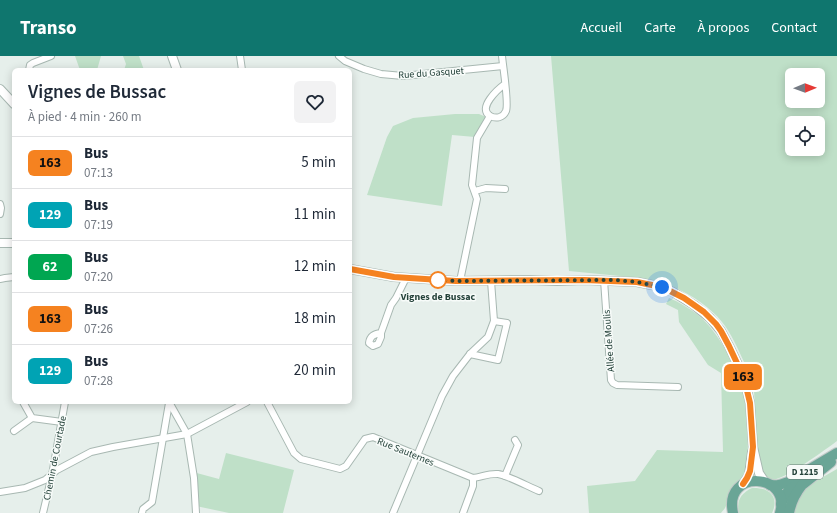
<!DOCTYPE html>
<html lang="fr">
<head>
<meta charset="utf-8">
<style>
  body { margin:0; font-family:"Source Sans 3",sans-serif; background:#f2f2f3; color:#1f2937; height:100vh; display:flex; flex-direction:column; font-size:15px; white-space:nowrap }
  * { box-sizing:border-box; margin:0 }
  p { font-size:13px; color:#747a83 }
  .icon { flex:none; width:22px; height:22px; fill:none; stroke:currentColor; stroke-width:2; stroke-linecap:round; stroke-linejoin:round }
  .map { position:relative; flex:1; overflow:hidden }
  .sheet { position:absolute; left:12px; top:12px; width:340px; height:336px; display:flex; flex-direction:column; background:#fff; border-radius:6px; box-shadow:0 2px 10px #0003 }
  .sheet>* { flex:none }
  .badge { padding:0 8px; border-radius:6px; font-size:14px; line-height:26px }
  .needle { width:26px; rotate:89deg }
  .buttons { position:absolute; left:785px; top:12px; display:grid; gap:8px }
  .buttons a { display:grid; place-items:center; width:40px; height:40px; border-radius:6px; background:#fff; box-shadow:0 2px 10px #0003; font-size:20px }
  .you { position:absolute; width:20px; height:20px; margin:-10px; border:3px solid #fff; border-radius:50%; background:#1a73e8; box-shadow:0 0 0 6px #1a73e833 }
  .map>.badge { position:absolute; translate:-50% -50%; box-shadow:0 0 0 2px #fff }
  .round { display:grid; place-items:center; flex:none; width:42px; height:42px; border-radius:6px; background:#f2f2f3 }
  .summary { display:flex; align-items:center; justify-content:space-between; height:68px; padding:0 16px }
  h1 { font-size:19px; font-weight:600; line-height:30px }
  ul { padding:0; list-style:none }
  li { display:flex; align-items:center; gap:12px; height:52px; padding:0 16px; border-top:1px solid #e0e1e3 }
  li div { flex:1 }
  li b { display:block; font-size:15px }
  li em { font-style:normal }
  li .badge { min-width:44px; font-weight:700; text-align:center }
  header { display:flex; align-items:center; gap:24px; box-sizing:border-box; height:56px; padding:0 20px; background:#0f766e; color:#fff }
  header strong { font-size:19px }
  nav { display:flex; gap:22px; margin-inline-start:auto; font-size:14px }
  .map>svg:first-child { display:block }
</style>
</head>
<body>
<header>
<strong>Transo</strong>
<nav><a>Accueil</a><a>Carte</a><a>À propos</a><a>Contact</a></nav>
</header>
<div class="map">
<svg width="837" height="457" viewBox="0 0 837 457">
  <rect width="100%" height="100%" fill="#e6efeb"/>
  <!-- green -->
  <g fill="#bfe0c8" fill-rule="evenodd">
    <path d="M75 0H101L97 14H80Z"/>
    <path d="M123 0H139L144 14H124L126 8Z"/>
    <path d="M551 0H837V385C826 393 781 427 769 424 752 419 757 344 753 328 752 320 747 313 744 306 738 293 731 277 722 266 711 252 693 240 676 232 659 223 639 222 620 220 603 218 586 217 569 215ZM792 19H818V45H792ZM792 67H818V93H792Z"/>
    <path d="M455 58H479L486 61 475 81 452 79 442 150 367 139 387 81 393 70 413 62Z"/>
    <path d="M669 242C679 246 689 252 698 259 718 275 734 307 742 331 746 345 746 360 747 374 748 388 749 403 746 417 744 425 735 428 730 435 727 440 728 447 725 452 724 454 722 455 721 457H589L587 430 635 425 657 394 723 396 721 317 708 309 679 266 678 254 666 248Z"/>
    <path d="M226 397 294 414 283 457H229L196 450 193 416 219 423Z"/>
    <path d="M837 413V457H793V452L804 434 816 425Z"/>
    <path d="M752 432C768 431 780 440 772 457H739C736 445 741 437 752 432Z"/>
  </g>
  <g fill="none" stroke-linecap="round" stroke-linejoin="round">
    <!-- minor casing -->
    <g stroke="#a8b8b2" stroke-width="8">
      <g id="minor">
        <path d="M240 0 242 14"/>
        <path d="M339 0 345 5 364 13 381 18 403 20 503 10"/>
        <path d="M502 0C503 11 509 47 506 55 503 62 496 63 490 60 477 52 498 33 505 28"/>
        <path d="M29 14 30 9 33 7 51 0"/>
        <path d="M475 135 486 132 505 133"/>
        <path d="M0 148 1 152 0 158"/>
        <path d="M0 223 5 222 14 221"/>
        <path d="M604 224 611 324 613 327 617 329 678 331"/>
        <path d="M460 225 477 143 472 129 477 82 490 60"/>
        <path d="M381 277C374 278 370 280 369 287L373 290 378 288 381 281V277L391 249 396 242 406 222"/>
        <path d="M470 298 498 304 507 267 494 265"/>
        <path d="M23 346 32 362 62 366"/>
        <path d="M169 346 187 378 194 422 196 457"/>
        <path d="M267 346 294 397 301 403 340 413 346 410 365 383 373 381 473 422C481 421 490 417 498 418 507 419 529 431 539 435"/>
        <path d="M14 375 32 362"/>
        <path d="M505 420 518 389 515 384"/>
        <path d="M0 436 25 432 45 424 57 414 91 396 113 391 187 378 247 346"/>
        <path d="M43 457 52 419 65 346"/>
        <path d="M142 457 143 453 152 446 169 347"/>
        <path d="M393 457 442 340 453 320 470 298 488 281 494 265 491 225"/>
        <path d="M463 457 473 430V422"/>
      </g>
    </g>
    <!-- tertiary casing -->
    <g stroke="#a8b8b2" stroke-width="10">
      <g id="tertiary">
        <path d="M172 0 177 14"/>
        <path d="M0 33 14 48"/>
        <path d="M0 187H14"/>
        <path d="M350 213 394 221 456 225 530 224 557 225 584 224 637 226 662 231 673 236 694 249 710 262 721 275 729 290 740 313 746 330 750 347 753 391 759 417 765 426"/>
        <path d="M743 428 749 419 752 396"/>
      </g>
    </g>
    <!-- primary casing -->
    <g stroke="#c2cac8" stroke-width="12">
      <g id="primary">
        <path d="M770 429C778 430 783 428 790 425L837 397"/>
        <path d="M781 448C786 434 792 432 803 424"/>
        <path d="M733 457C723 412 792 417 780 457"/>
        <path d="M789 457C791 446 795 438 802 429L831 406"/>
      </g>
    </g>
    <!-- minor -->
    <use href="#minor" stroke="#fff" stroke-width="6"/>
    <!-- tertiary -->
    <use href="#tertiary" stroke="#fff" stroke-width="8"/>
    <!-- primary -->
    <use href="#primary" stroke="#6aa596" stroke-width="10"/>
  </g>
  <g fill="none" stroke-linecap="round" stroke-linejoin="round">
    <!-- line casing -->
    <g stroke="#fff" stroke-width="9">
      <path id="line" d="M350 213 394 221 456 225 584 224 637 226 662 231 684 242 704 256 716 268 721 275 729 290 744 322 750 347 753 391 750 415 747 422 743 428"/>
    </g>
    <!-- line -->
    <use href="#line" stroke="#f58220" stroke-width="6"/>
    <!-- walk -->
    <path stroke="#24423a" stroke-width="4" stroke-dasharray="0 7.2" d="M438 224 456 225 614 224 637 226 662 231"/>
  </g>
  <!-- markers -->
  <circle fill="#fff" stroke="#f58220" stroke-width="2" cx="438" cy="224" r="8"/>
  <g text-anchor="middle" stroke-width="3" stroke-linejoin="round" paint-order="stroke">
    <!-- shield labels -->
    <rect fill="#f7fbf9" stroke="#637a73" stroke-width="1" x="787" y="409" width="36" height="14" rx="3"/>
    <g font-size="9" font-weight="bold" fill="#24423a">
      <text x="805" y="419">D 1215</text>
    </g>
    <!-- street labels -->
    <g font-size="10" fill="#24423a" stroke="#f7fbf9">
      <text transform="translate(431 16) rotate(-4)" y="4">Rue du Gasquet</text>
      <text transform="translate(608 285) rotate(-94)" y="4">Allée de Moulis</text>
      <text transform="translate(406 395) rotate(22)" y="4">Rue Sauternes</text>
      <text transform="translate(54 402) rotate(-79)" y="4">Chemin de Courtade</text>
    </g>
    <!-- stop labels -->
    <g font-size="10" font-weight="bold" fill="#24423a" stroke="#f7fbf9">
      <text x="438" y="244">Vignes de Bussac</text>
    </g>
  </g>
</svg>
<div class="buttons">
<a><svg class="needle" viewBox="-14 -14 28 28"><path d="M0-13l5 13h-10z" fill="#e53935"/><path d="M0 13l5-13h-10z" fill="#747a83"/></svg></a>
<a><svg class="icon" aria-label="locate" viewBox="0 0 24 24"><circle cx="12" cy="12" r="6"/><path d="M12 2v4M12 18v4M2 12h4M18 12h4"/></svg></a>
</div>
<div class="you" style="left:662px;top:231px"></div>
<b class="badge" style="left:743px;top:321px;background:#f58220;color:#111">163</b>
<section class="sheet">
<div class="summary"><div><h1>Vignes de Bussac</h1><p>À pied · 4 min · 260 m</p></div><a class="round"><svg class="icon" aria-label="heart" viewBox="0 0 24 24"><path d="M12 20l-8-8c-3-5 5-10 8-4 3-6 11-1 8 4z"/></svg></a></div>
<ul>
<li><span class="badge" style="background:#f58220;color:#111">163</span><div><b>Bus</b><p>07:13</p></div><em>5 min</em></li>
<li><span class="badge" style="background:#00a3b4;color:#fff">129</span><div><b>Bus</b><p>07:19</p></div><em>11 min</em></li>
<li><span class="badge" style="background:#00a651;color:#fff">62</span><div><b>Bus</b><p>07:20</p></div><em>12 min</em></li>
<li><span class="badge" style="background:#f58220;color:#111">163</span><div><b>Bus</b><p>07:26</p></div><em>18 min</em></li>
<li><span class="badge" style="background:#00a3b4;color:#fff">129</span><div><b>Bus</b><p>07:28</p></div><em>20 min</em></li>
</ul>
</section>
</div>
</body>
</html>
